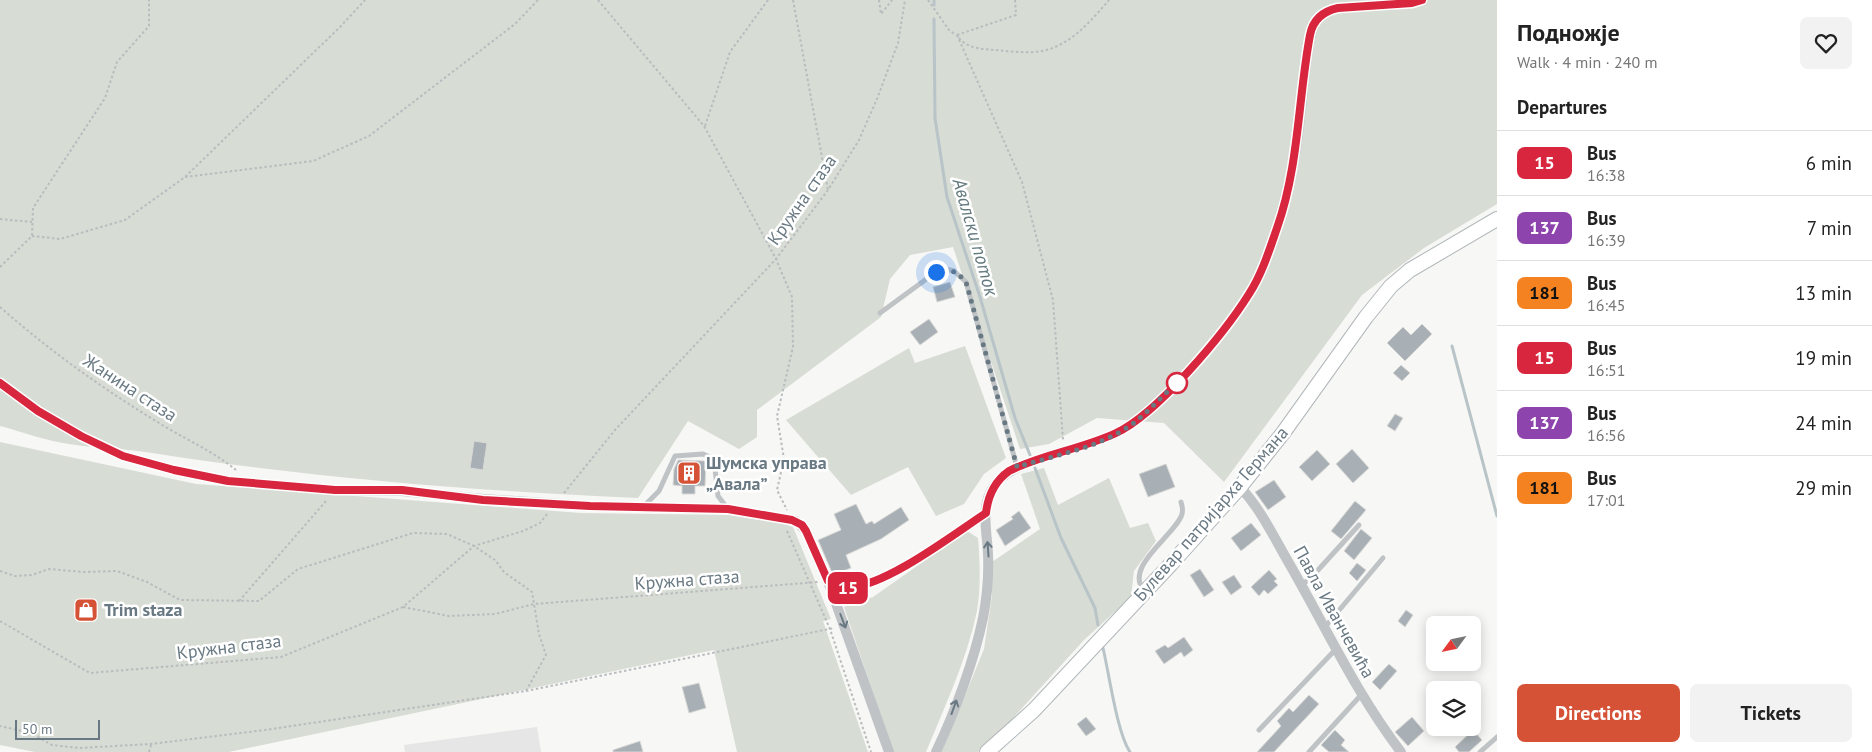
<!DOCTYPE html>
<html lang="en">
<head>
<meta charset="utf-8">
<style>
  body { margin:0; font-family:"PT Sans",sans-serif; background:#f2f2f2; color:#222; height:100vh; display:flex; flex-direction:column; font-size:19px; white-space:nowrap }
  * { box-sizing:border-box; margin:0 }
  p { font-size:16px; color:#767676 }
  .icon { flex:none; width:28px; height:28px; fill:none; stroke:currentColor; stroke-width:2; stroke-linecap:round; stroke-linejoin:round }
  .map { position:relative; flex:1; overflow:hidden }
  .details { display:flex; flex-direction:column; background:#fff; width:375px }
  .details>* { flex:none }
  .badge { padding:0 10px; border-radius:8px; font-size:18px; line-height:32px }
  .needle { width:32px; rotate:237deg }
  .controls { position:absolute; left:1426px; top:616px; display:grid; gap:10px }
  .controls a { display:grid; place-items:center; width:55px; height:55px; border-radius:8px; background:#fff; box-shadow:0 2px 12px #0003; font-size:25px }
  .scale { position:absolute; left:15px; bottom:12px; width:85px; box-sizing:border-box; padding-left:5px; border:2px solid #697983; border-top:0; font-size:14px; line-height:18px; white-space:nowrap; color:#697983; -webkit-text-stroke:4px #fff; paint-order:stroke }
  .you { position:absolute; width:25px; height:25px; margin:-12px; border:4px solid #fff; border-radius:50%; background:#1a73e8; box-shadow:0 0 0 8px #1a73e833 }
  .map>.badge { position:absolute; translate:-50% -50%; box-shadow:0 0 0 2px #fff }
  h2 { padding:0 20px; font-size:19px; line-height:45px }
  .round { display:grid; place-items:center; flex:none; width:52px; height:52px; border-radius:8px; background:#f2f2f2 }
  .overview { display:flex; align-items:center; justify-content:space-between; height:85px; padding:0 20px }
  h1 { font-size:24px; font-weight:800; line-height:38px }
  .primary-button { display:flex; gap:10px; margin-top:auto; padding:10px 20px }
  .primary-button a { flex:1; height:58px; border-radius:8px; background:#d55237; color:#fff; font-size:20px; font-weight:800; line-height:58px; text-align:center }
  .primary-button a+a { background:#f2f2f2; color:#222 }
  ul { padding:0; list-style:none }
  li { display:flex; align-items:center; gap:15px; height:65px; padding:0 20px; border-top:1px solid #e0e0e0 }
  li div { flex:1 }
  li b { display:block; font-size:19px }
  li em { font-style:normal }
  li .badge { min-width:55px; font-weight:700; text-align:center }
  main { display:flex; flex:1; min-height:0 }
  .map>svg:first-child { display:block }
</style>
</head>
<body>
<main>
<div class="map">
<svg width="1497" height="752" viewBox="0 0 1497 752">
  <rect width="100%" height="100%" fill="#f7f7f5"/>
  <!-- built -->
  <path fill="#e5e6e5" d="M537 727 541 752H405L404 745Z"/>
  <!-- green -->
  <g fill="#d7dcd4">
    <path d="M0 0H1497V204L1424 248 1362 295 1224 482 1164 423 1097 418 1049 444 1020 449 953 247 910 255 890 279 881 317 757 410V437L739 449 688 421 638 498C476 491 313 478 152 453 125 448 97 449 69 444 46 441 23 432 0 426Z"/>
    <path d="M965 346 1006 458 984 474 964 504 936 516 908 467 851 495 786 420 909 348 915 363Z"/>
    <path d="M0 442 196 484 581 513 728 515 784 524 793 527 831 619 823 621 868 752H737L714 650 229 752H35L0 745Z"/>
    <path d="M1044 468 1058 505 1109 478 1130 528 1148 523 1156 541 1134 571 1131 597 1084 640 994 739 978 752H940L947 740 984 649 992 596V562L1040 529 1021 474Z"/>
    <path d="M967 531 978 538C980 561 981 588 977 611 967 659 945 706 926 752H893L844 607 873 597Z"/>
  </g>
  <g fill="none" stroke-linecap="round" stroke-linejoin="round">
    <!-- stream -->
    <g stroke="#b8c4c8" stroke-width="3">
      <path d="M934 0V5"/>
      <path d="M934 19 935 118 947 197 980 297 1015 418 1030 455"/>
      <path d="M1452 346 1497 516"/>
      <path d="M1035 468 1061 538 1095 608 1098 625"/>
      <path d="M1103 648C1109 673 1117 733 1130 752"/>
    </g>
  </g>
  <!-- building -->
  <g fill="#a9b0b5" stroke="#d9d9d7">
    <path d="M950 282 955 297 937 302 933 287Z"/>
    <path d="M929 319 938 332 920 345 910 332Z"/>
    <path d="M1422 324 1432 334 1405 361 1387 343 1403 327 1411 335Z"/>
    <path d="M1401 365 1410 373 1402 381 1393 373Z"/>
    <path d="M1395 414 1403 418 1395 431 1387 426Z"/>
    <path d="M474 441 487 443 483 470 470 468Z"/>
    <path d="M1352 449 1369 468 1353 483 1336 464Z"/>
    <path d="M1317 450 1330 464 1312 481 1299 467Z"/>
    <path d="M678 460 706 461 705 486H695V494H682V486L673 485 674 469Z"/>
    <path d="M1166 464 1175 487 1148 497 1139 474Z"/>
    <path d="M1274 480 1286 497 1268 510 1255 492Z"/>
    <path d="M1355 501 1366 510 1341 539 1331 531Z"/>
    <path d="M856 504 866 524 872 521 874 524 901 507 909 520 881 539 846 555 851 568 833 575 818 540 841 530 834 514Z"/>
    <path d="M1019 511 1031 528 1005 546 996 530 1013 519 1011 517Z"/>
    <path d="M1251 523 1261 535 1241 551 1231 538Z"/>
    <path d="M1361 529 1372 538 1354 560 1344 551Z"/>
    <path d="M1357 563 1366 570 1357 581 1349 573Z"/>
    <path d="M1200 569 1214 590 1204 597 1190 575Z"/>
    <path d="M1269 570 1277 579 1274 581 1278 585 1268 594 1264 590 1259 596 1251 587Z"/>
    <path d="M1234 575 1242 587 1231 595 1222 582Z"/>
    <path d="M1406 610 1413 615 1405 627 1398 621Z"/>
    <path d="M1184 637 1193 650 1184 657 1181 652 1164 664 1155 651 1165 645 1168 648Z"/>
    <path d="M1389 664 1397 671 1380 690 1372 682Z"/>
    <path d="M699 683 706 708 689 713 682 687Z"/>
    <path d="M1309 695 1319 704 1303 721 1274 752H1257L1281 726 1277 721 1289 708 1293 712Z"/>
    <path d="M1086 717 1096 729 1086 736 1077 724Z"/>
    <path d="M1412 717 1424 731 1408 746 1395 732Z"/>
    <path d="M1335 730 1345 740 1341 745 1349 752H1329L1321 745Z"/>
    <path d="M1473 730 1482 740 1469 752H1459L1455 747Z"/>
    <path d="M640 741 643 752H613V750Z"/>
  </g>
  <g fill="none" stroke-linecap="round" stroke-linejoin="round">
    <!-- secondary casing -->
    <g stroke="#b1b7bb" stroke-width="16">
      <path id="secondary" d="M987 752 1034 710 1171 564 1240 487 1283 433 1366 317 1391 286 1410 270 1497 219"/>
    </g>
    <!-- path -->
    <g stroke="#b9bcbe" stroke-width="2" stroke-dasharray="2.5 2.5" stroke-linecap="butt">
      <path d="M598 0 704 126 776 259 792 297 793 347 777 416 784 459 777 490 787 510"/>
      <path d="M793 0 828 190"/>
      <path d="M879 0 881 14 892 0"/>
      <path d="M928 0 949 30 956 35"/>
      <path d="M957 35 1022 182 1053 300 1063 440"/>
      <path d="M957 35 1016 15 1015 0"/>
      <path d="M959 38C968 49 983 49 995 50 1008 51 1022 53 1034 52 1067 50 1089 23 1109 0"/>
      <path d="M705 126 730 52 768 0"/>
      <path d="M185 177 313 161 369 136 515 24 538 0"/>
      <path d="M0 219 32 222"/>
      <path d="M32 236 60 239 125 220 185 177 340 27 365 0"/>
      <path d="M0 267 32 236 33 208 105 98 117 62 149 26V0"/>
      <path d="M0 307C51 352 106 391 164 426 189 441 214 452 236 470"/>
      <path d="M564 493 615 430 776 259 828 190 859 140 877 99 898 43 905 0"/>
      <path d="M787 531 830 629 871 752"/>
      <path d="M0 571 15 576 32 575 49 569 84 572 117 571 147 582 180 600 259 601 298 569 413 533 447 534 474 546 495 560 504 572 532 592 539 634 546 655 526 691 265 730 151 744 79 748 52 745 31 733 0 726"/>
      <path d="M239 601 326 501"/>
      <path d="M403 607 449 616 495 614 534 604 818 582"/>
      <path d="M0 621 90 673 281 657 403 607 474 546 523 531 540 523 547 514"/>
      <path d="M526 691 834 628"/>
      <path d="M149 752 151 745"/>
    </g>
    <!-- lane -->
    <g stroke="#bfc3c6" stroke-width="5">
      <path d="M880 313 936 272 946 269 954 271 966 282 1017 467"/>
      <path d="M645 505 659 491 675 456 703 454 710 457 715 469 718 496 728 509"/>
      <path d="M828 582C835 584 843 588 851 587 891 584 951 535 986 513"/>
      <path d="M1301 584 1309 580 1359 525"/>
      <path d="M1144 591C1123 566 1176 535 1182 514 1183 510 1182 505 1181 502"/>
      <path d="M1325 627 1383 558"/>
      <path d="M1259 730 1336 649"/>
      <path d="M1309 752 1362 694"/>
      <path d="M1480 752 1497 737"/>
    </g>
    <!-- street -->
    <g stroke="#bfc3c6" stroke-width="10">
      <path d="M0 383 38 411 81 436 123 456 174 470 227 481 335 490 402 491 483 499 590 506 728 509 796 521 806 531 828 581 889 752"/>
      <path d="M1240 487C1259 507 1272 533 1286 558 1324 623 1355 692 1401 752"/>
      <path d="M936 752C955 712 974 661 983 618 987 597 989 575 988 554 987 531 980 506 994 486 1014 457 1085 450 1118 432 1160 410 1240 319 1259 276 1277 236 1288 192 1296 148 1302 111 1303 72 1311 34 1314 19 1324 11 1338 8L1412 3 1422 0"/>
    </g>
    <!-- secondary -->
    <use href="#secondary" stroke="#fff" stroke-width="14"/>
  </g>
  <!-- one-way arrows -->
  <defs><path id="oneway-shaft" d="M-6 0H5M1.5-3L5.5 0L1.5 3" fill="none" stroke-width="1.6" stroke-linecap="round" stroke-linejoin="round" transform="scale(1.25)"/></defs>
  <g stroke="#697983">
    <use href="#oneway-shaft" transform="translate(988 549) rotate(-94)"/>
    <use href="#oneway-shaft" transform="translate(843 621) rotate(69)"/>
    <use href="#oneway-shaft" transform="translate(954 707) rotate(-70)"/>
  </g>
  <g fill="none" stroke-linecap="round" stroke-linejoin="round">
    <!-- line casing -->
    <g stroke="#fff" stroke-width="11">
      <path id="line" d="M0 383 38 411 81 436 123 456 174 470 228 481 335 490H402L483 500 590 506 728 509 792 520 802 525 806 531 828 581C835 584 843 588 850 587 886 586 954 534 986 513 988 495 995 481 1009 471 1043 454 1082 449 1116 433 1157 414 1224 334 1249 294 1262 274 1269 251 1277 228 1299 166 1298 99 1310 35 1313 19 1324 11 1338 8L1412 3 1422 0"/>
    </g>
    <!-- line -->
    <use href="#line" stroke="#d7263d" stroke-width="8"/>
    <!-- walk -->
    <path stroke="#697983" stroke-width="5" stroke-dasharray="0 9" d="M936 272C950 268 956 271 966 282L1017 467C1056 455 1103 447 1135 422 1150 410 1163 395 1177 383"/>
  </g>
  <!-- icons -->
  <defs>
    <g id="building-square" transform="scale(1.25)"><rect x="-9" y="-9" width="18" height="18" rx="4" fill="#d55237" stroke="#fff"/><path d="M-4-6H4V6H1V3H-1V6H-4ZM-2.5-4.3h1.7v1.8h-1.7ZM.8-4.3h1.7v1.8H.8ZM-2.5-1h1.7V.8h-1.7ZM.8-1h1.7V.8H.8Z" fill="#fff"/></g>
    <g id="shop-square" transform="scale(1.25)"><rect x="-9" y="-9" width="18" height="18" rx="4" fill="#d55237" stroke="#fff"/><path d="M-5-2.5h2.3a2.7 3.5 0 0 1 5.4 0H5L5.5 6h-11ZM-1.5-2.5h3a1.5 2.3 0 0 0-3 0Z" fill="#fff"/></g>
  </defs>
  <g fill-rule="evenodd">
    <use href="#building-square" x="689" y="473"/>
    <use href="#shop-square" x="86" y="610"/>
  </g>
  <!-- markers -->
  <circle fill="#fff" stroke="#d7263d" stroke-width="2.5" cx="1177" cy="383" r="10"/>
  <g text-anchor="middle" stroke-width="5" stroke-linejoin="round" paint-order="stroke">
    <!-- street labels -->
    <g font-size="18" fill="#697983" stroke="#fff">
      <text transform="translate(802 200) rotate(-55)" y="6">Кружна стаза</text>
      <text transform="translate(130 388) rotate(33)" y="6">Жанина стаза</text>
      <text transform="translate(1211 514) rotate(-49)" y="6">Булевар патријарха Германа</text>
      <text transform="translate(687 580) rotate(-4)" y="6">Кружна стаза</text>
      <text transform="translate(1334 612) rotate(61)" y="6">Павла Иванчевића</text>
      <text transform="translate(229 647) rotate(-7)" y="6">Кружна стаза</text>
    </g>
    <!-- poi labels -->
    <g font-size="18" font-weight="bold" fill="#697983" stroke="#fff" text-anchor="start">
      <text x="706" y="469">Шумска управа<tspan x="706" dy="21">„Авала”</tspan></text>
      <text x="104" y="616">Trim staza</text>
    </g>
    <!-- water labels -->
    <g font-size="19" font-style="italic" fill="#647a7f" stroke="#fff">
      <text transform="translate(976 237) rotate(74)" y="7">Авалски поток</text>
    </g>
  </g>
</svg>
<div class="controls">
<a><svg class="needle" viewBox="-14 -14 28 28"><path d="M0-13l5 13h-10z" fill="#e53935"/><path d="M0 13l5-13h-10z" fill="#767676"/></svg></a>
<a><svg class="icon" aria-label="layers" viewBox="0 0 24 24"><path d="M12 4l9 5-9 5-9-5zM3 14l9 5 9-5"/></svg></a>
</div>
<div class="scale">50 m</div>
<div class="you" style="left:936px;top:272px"></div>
<b class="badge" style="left:848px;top:588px;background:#d7263d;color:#fff">15</b>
</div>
<section class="details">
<div class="overview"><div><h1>Подножје</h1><p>Walk · 4 min · 240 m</p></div><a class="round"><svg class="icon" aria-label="heart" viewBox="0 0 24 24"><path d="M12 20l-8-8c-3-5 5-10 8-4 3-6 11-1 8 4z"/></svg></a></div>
<h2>Departures</h2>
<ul>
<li><span class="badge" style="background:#d7263d;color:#fff">15</span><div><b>Bus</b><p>16:38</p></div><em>6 min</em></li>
<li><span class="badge" style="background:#8e44ad;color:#fff">137</span><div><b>Bus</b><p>16:39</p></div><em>7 min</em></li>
<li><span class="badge" style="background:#f58220;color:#111">181</span><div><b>Bus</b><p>16:45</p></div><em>13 min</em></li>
<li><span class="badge" style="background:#d7263d;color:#fff">15</span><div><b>Bus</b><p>16:51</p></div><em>19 min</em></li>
<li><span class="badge" style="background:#8e44ad;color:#fff">137</span><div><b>Bus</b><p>16:56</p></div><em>24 min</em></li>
<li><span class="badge" style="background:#f58220;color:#111">181</span><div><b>Bus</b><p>17:01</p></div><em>29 min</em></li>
</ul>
<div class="primary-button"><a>Directions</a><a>Tickets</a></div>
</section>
</main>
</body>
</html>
